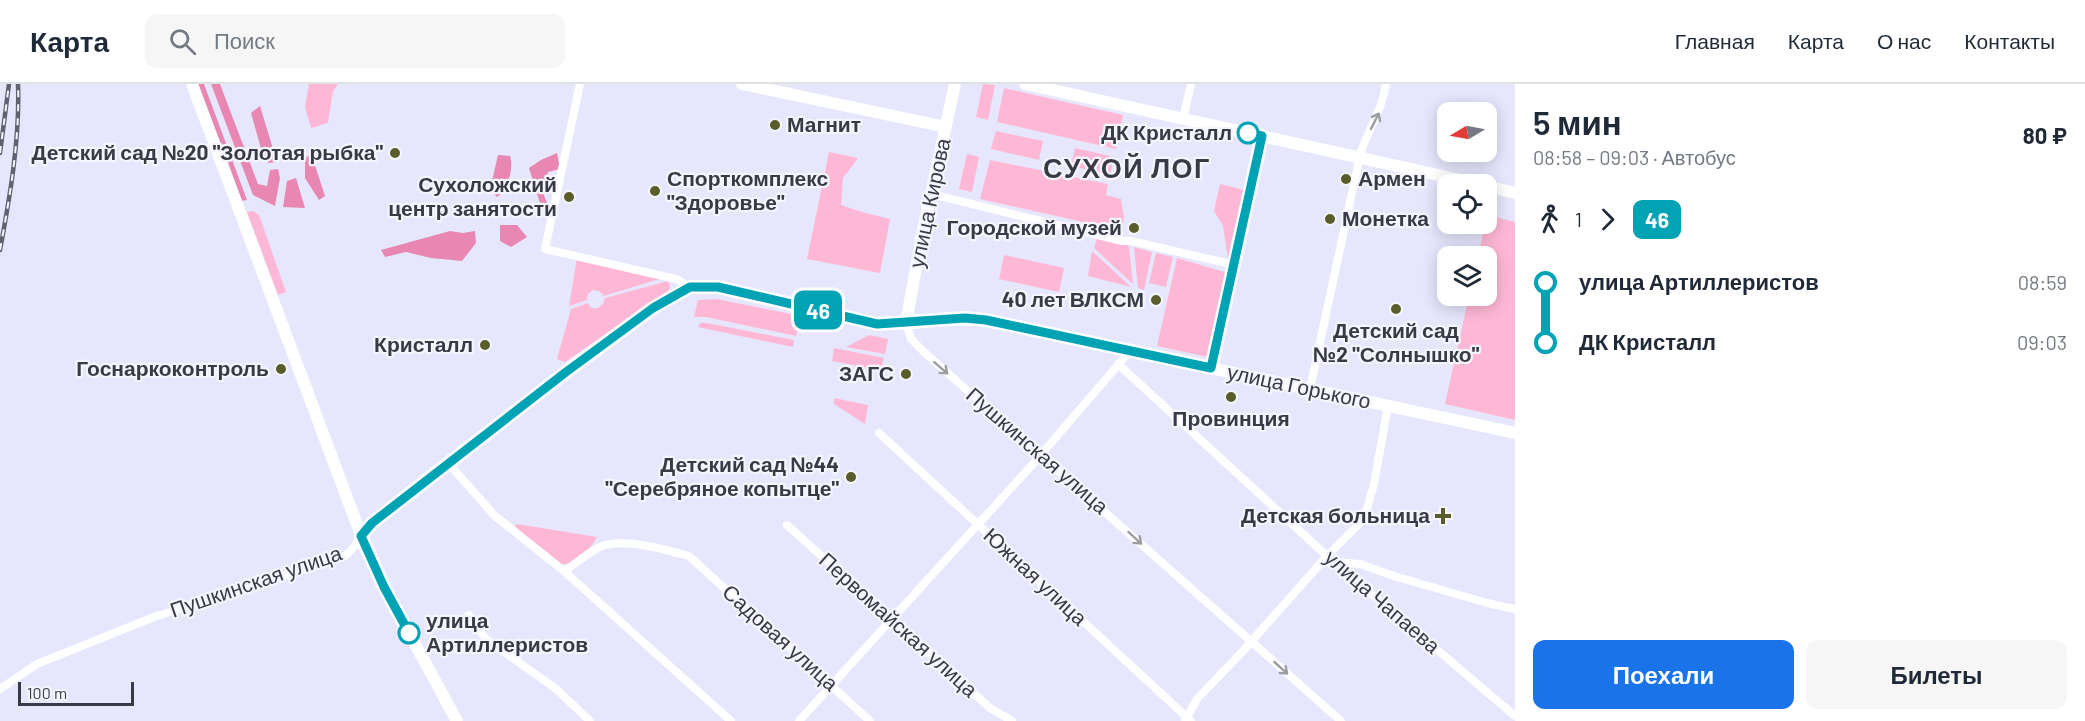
<!DOCTYPE html>
<html lang="ru">
<head>
<meta charset="utf-8">
<style>
  body { margin:0; font-family:Barlow,sans-serif; background:#f6f6f7; color:#1f2937; height:100vh; display:flex; flex-direction:column; font-size:22px; white-space:nowrap }
  * { box-sizing:border-box; margin:0 }
  p { font-size:20px; color:#747a83 }
  .icon { flex:none; width:33px; height:33px; fill:none; stroke:currentColor; stroke-width:2; stroke-linecap:round; stroke-linejoin:round }
  .map { position:relative; flex:1; overflow:hidden }
  .panel { display:flex; flex-direction:column; background:#fff; width:570px }
  .panel>* { flex:none }
  .badge { padding:0 12px; border-radius:9px; font-size:21px; line-height:39px }
  .needle { width:39px; rotate:260deg }
  .controls { position:absolute; left:1437px; top:18px; display:grid; gap:12px }
  .controls a { display:grid; place-items:center; width:60px; height:60px; border-radius:12px; background:#fff; box-shadow:0 3px 15px #0003; font-size:30px }
  .scale { position:absolute; left:18px; bottom:15px; width:116px; box-sizing:border-box; padding-left:6px; border:3px solid #393947; border-top:0; font-size:16px; line-height:21px; white-space:nowrap; color:#393947; -webkit-text-stroke:4px #f5f5fd; paint-order:stroke }
  .map>.badge { position:absolute; translate:-50% -50%; box-shadow:0 0 0 3px #fff }
  .legs { display:flex; align-items:center; gap:9px; height:66px; padding:0 18px; font-size:20px }
  .legs p { margin-inline-start:auto }
  .overview { display:flex; align-items:center; justify-content:space-between; height:102px; padding:0 18px }
  h1 { font-size:33px; font-weight:600; line-height:45px }
  .primary-button { display:flex; gap:12px; margin-top:auto; padding:12px 18px }
  .primary-button a { flex:1; height:69px; border-radius:12px; background:#1a73e8; color:#fff; font-size:24px; font-weight:600; line-height:69px; text-align:center }
  .primary-button a+a { background:#f6f6f7; color:#1f2937 }
  ul { padding:0 18px; list-style:none }
  li { display:flex; align-items:center; gap:21px; height:60px; font-size:22px }
  li i { display:grid; place-items:center; width:9px; height:100%; margin:0 8px; background:currentColor }
  li i::after { content:''; width:15px; height:15px; margin:-8px; border:4px solid; border-radius:50%; background:#fff }
  li p { margin-inline-start:auto }
  li:first-child i { background:linear-gradient(#0000 50%,currentColor 0) }
  li:last-child i { background:linear-gradient(currentColor 50%,#0000 0) }
  header { display:flex; align-items:center; gap:36px; box-sizing:border-box; height:84px; padding:0 30px; background:#fff; border-bottom:2px solid #e0e1e3 }
  header strong { font-size:28px }
  nav { display:flex; gap:33px; margin-inline-start:auto; font-size:21px }
  .search { width:420px; height:54px; background:#f6f6f7; display:flex; align-items:center; gap:15px; box-sizing:border-box; padding:0 21px; border-radius:12px; color:#747a83; font-size:22px }
  main { display:flex; flex:1; min-height:0 }
  .map>svg:first-child { display:block }
</style>
</head>
<body>
<header>
<strong>Карта</strong>
<div class="search"><svg class="icon" aria-label="search" viewBox="0 0 24 24"><circle cx="10" cy="10" r="6"/><path d="M15 15l6 6"/></svg>Поиск</div>
<nav><a>Главная</a><a>Карта</a><a>О нас</a><a>Контакты</a></nav>
</header>
<main>
<div class="map">
<svg width="1515" height="637" viewBox="0 0 1515 637">
  <rect width="100%" height="100%" fill="#e6e7fd"/>
  <!-- green -->
  <g fill="#feb8d5">
    <path d="M309 0H338L333 7 328 39 311 44 305 23Z"/>
    <path d="M983 0 995 1 988 36 976 33Z"/>
    <path d="M1004 4 1123 31 1116 65 997 38Z"/>
    <path d="M996 47 1043 57 1039 76 991 65Z"/>
    <path d="M1075 64 1114 73 1110 91 1071 82Z"/>
    <path d="M829 68 858 74 843 94 841 121 862 128 890 135 880 189 807 175Z"/>
    <path d="M967 70 979 73 972 108 959 105Z"/>
    <path d="M990 76 1108 100 1106 111 1121 115 1124 133 1120 153 1099 148 1101 142 980 115Z"/>
    <path d="M1220 100 1248 107 1245 122 1240 123 1239 130 1242 134 1233 176 1228 175 1223 142 1214 127Z"/>
    <path d="M253 127 259 131 286 208 278 211 247 128Z"/>
    <path d="M1487 131 1515 138V336L1445 320 1469 212H1486V172H1478Z"/>
    <path d="M1097 153 1129 162 1133 200 1094 164Z"/>
    <path d="M1134 163 1152 168 1144 206 1138 204Z"/>
    <path d="M1092 167 1131 203 1088 192Z"/>
    <path d="M1156 169 1173 173 1166 203 1149 199Z"/>
    <path d="M1004 171 1064 184 1059 208 999 195Z"/>
    <path d="M577 174 663 194 604 212 599 207 593 206 588 210 587 216 569 222Z"/>
    <path d="M1177 174 1228 189 1212 274 1157 262Z"/>
    <path d="M668 197 670 202 669 206 565 278 557 275 571 225 588 219 591 224H598L603 220 605 214Z"/>
    <path d="M716 215 801 232 796 252 706 233H694L698 216Z"/>
    <path d="M700 239H707L794 256 793 263 698 243Z"/>
    <path d="M869 251 888 255 885 270 846 263Z"/>
    <path d="M834 264 884 274 881 286 832 277Z"/>
    <path d="M834 314 868 321 865 340 834 320Z"/>
    <path d="M517 440 597 453C589 467 575 482 559 480L513 444Z"/>
  </g>
  <!-- forest -->
  <g fill="#e887b2">
    <path d="M198 0H204L247 116 241 117Z"/>
    <path d="M211 0H220L258 100 267 102 270 86 278 85 280 94 275 122 253 111Z"/>
    <path d="M260 22 277 78 268 79 262 68 251 29Z"/>
    <path d="M311 69 325 112 319 116 305 94V75Z"/>
    <path d="M557 69 560 85 548 88 543 109 547 119H540L529 84 541 76Z"/>
    <path d="M498 71 510 72C514 84 508 106 497 113L490 106Z"/>
    <path d="M296 94 305 124 283 123 287 97Z"/>
    <path d="M500 141H517L527 153 511 163 500 157Z"/>
    <path d="M450 147 463 149 475 147 476 159 462 177 431 174 406 168 385 173 381 166Z"/>
  </g>
  <g fill="none" stroke-linecap="round" stroke-linejoin="round">
    <!-- street -->
    <g stroke="#fff" stroke-width="8">
      <path d="M580 0 545 165 676 195 690 203"/>
      <path d="M1183 35 1191 0"/>
      <path d="M931 110 1122 157H1131L1235 181"/>
      <path d="M906 239 911 255 925 269 1341 637"/>
      <path d="M1118 280 1327 472 1515 632"/>
      <path d="M1211 284 1262 52"/>
      <path d="M1310 305 1361 67C1370 43 1382 26 1386 0"/>
      <path d="M879 349 1191 637"/>
      <path d="M448 379 495 432 564 487 731 637"/>
      <path d="M787 441 990 624 1012 637"/>
      <path d="M1335 478 1360 480 1394 492 1487 519 1515 525"/>
      <path d="M564 487C576 480 587 469 600 463 621 453 667 466 689 472L870 637"/>
      <path d="M469 531 486 555 555 604 590 637"/>
      <path d="M0 605 37 580 154 533 345 472 354 463 361 451"/>
      <path d="M799 637 1032 381 1130 267"/>
      <path d="M1185 637 1197 615 1242 568 1327 472 1364 435 1374 400 1388 322"/>
    </g>
    <!-- secondary -->
    <g stroke="#fff" stroke-width="12">
      <path d="M192 0 361 451 384 503 457 637"/>
      <path d="M742 0 946 43"/>
      <path d="M1025 0 1479 100"/>
      <path d="M1486 102 1515 109"/>
      <path d="M906 239 922 151 955 0"/>
      <path d="M361 451 372 439 435 388 552 299 653 224 690 203H718L877 240C914 241 949 233 986 236L1515 349"/>
    </g>
    <!-- rail casing -->
    <g stroke="#616171" stroke-width="4.5">
      <g id="rail">
        <path d="M0 69 9 0"/>
        <path d="M0 166C10 112 20 55 18 0"/>
      </g>
    </g>
    <!-- rail -->
    <use href="#rail" stroke="#f5f5fd" stroke-width="2" stroke-dasharray="7" stroke-linecap="butt"/>
  </g>
  <!-- one-way arrows -->
  <defs><path id="oneway-shaft" d="M-6 0H5M1.5-3L5.5 0L1.5 3" fill="none" stroke-width="1.6" stroke-linecap="round" stroke-linejoin="round" transform="scale(1.5)"/></defs>
  <g stroke="#9c9ca3">
    <use href="#oneway-shaft" transform="translate(1375 37) rotate(-63)"/>
    <use href="#oneway-shaft" transform="translate(941 284) rotate(41)"/>
    <use href="#oneway-shaft" transform="translate(1135 454) rotate(42)"/>
    <use href="#oneway-shaft" transform="translate(1281 584) rotate(42)"/>
  </g>
  <g fill="none" stroke-linecap="round" stroke-linejoin="round">
    <!-- line-1 casing -->
    <g stroke="#fff" stroke-width="14">
      <path id="line-1" d="M409 549 384 503 361 452 372 439 566 288 653 224 690 203H718L877 240 965 234 986 236 1211 284 1262 52 1248 49"/>
    </g>
    <!-- line-1 -->
    <use href="#line-1" stroke="#00a3b4" stroke-width="9"/>
  </g>
  <!-- markers -->
  <g fill="#595d2b" stroke="#f5f5fd" stroke-width="2">
    <circle cx="775" cy="41" r="6"/>
    <circle cx="395" cy="69" r="6"/>
    <circle cx="1346" cy="95" r="6"/>
    <circle cx="655" cy="107" r="6"/>
    <circle cx="569" cy="113" r="6"/>
    <circle cx="1330" cy="135" r="6"/>
    <circle cx="1134" cy="144" r="6"/>
    <circle cx="1156" cy="216" r="6"/>
    <circle cx="1396" cy="225" r="6"/>
    <circle cx="485" cy="261" r="6"/>
    <circle cx="281" cy="285" r="6"/>
    <circle cx="906" cy="290" r="6"/>
    <circle cx="1231" cy="313" r="6"/>
    <circle cx="851" cy="393" r="6"/>
    <path d="M1440 423h6v6h6v6h-6v6h-6v-6h-6v-6h6z"/>
  </g>
  <g fill="#fff" stroke="#00a3b4" stroke-width="3">
    <circle cx="1248" cy="49" r="10"/>
    <circle cx="409" cy="549" r="10"/>
  </g>
  <g text-anchor="middle" stroke-width="4.5" stroke-linejoin="round" paint-order="stroke">
    <!-- poi labels -->
    <g font-size="21" font-weight="bold" fill="#393947" stroke="#f5f5fd" text-anchor="end">
      <text x="787" y="48" text-anchor="start">Магнит</text>
      <text x="383" y="76">Детский сад №20 "Золотая рыбка"</text>
      <text x="667" y="102" text-anchor="start">Спорткомплекс<tspan x="667" dy="24">"Здоровье"</tspan></text>
      <text x="1358" y="102" text-anchor="start">Армен</text>
      <text x="557" y="108">Сухоложский<tspan x="557" dy="24">центр занятости</tspan></text>
      <text x="1342" y="142" text-anchor="start">Монетка</text>
      <text x="1122" y="151">Городской музей</text>
      <text x="1144" y="223">40 лет ВЛКСМ</text>
      <text x="1396" y="254" text-anchor="middle">Детский сад<tspan x="1396" dy="24">№2 "Солнышко"</tspan></text>
      <text x="473" y="268">Кристалл</text>
      <text x="269" y="292">Госнаркоконтроль</text>
      <text x="894" y="297">ЗАГС</text>
      <text x="1231" y="342" text-anchor="middle">Провинция</text>
      <text x="839" y="388">Детский сад №44<tspan x="839" dy="24">"Серебряное копытце"</tspan></text>
      <text x="1430" y="439">Детская больница</text>
    </g>
    <!-- stop labels -->
    <g font-size="21" font-weight="bold" fill="#393947" stroke="#f5f5fd" text-anchor="end">
      <text x="1232" y="56">ДК Кристалл</text>
      <text x="426" y="544" text-anchor="start">улица<tspan x="426" dy="24">Артиллеристов</tspan></text>
    </g>
    <!-- street labels -->
    <g font-size="21" fill="#393947" stroke="#f5f5fd">
      <text transform="translate(930 119) rotate(-78)" y="7">улица Кирова</text>
      <text transform="translate(1299 303) rotate(12)" y="7">улица Горького</text>
      <text transform="translate(1037 367) rotate(41)" y="7">Пушкинская улица</text>
      <text transform="translate(1035 493) rotate(43)" y="7">Южная улица</text>
      <text transform="translate(256 498) rotate(-19)" y="7">Пушкинская улица</text>
      <text transform="translate(1382 518) rotate(41)" y="7">улица Чапаева</text>
      <text transform="translate(898 541) rotate(42)" y="7">Первомайская улица</text>
      <text transform="translate(780 554) rotate(42)" y="7">Садовая улица</text>
    </g>
    <!-- district labels -->
    <g font-size="27" font-weight="bold" letter-spacing="1.5" fill="#393947" stroke="#f5f5fd">
      <text x="1127" y="94">СУХОЙ ЛОГ</text>
    </g>
  </g>
</svg>
<div class="controls">
<a><svg class="needle" viewBox="-14 -14 28 28"><path d="M0-13l5 13h-10z" fill="#e53935"/><path d="M0 13l5-13h-10z" fill="#747a83"/></svg></a>
<a><svg class="icon" aria-label="locate" viewBox="0 0 24 24"><circle cx="12" cy="12" r="6"/><path d="M12 2v4M12 18v4M2 12h4M18 12h4"/></svg></a>
<a><svg class="icon" aria-label="layers" viewBox="0 0 24 24"><path d="M12 4l9 5-9 5-9-5zM3 14l9 5 9-5"/></svg></a>
</div>
<div class="scale">100 m</div>
<b class="badge" style="left:818px;top:226px;background:#00a3b4;color:#fff">46</b>
</div>
<section class="panel">
<div class="overview"><div><h1>5 мин</h1><p>08:58 – 09:03 · Автобус</p></div><b>80 ₽</b></div>
<div class="legs"><svg class="icon" aria-label="walk" viewBox="0 0 24 24"><circle cx="13" cy="4" r="2"/><path d="M13 8l-2 6 4 7M11 14l-3 7M7 12l3-4h3l4 4"/></svg>1<svg class="icon" aria-label="forward" viewBox="0 0 24 24"><path d="M9 5l7 7-7 7"/></svg><b class="badge" style="background:#00a3b4;color:#fff">46</b></div>
<ul>
<li><i style="color:#00a3b4"></i><b>улица Артиллеристов</b><p>08:59</p></li>
<li><i style="color:#00a3b4"></i><b>ДК Кристалл</b><p>09:03</p></li>
</ul>
<div class="primary-button"><a>Поехали</a><a>Билеты</a></div>
</section>
</main>
</body>
</html>
